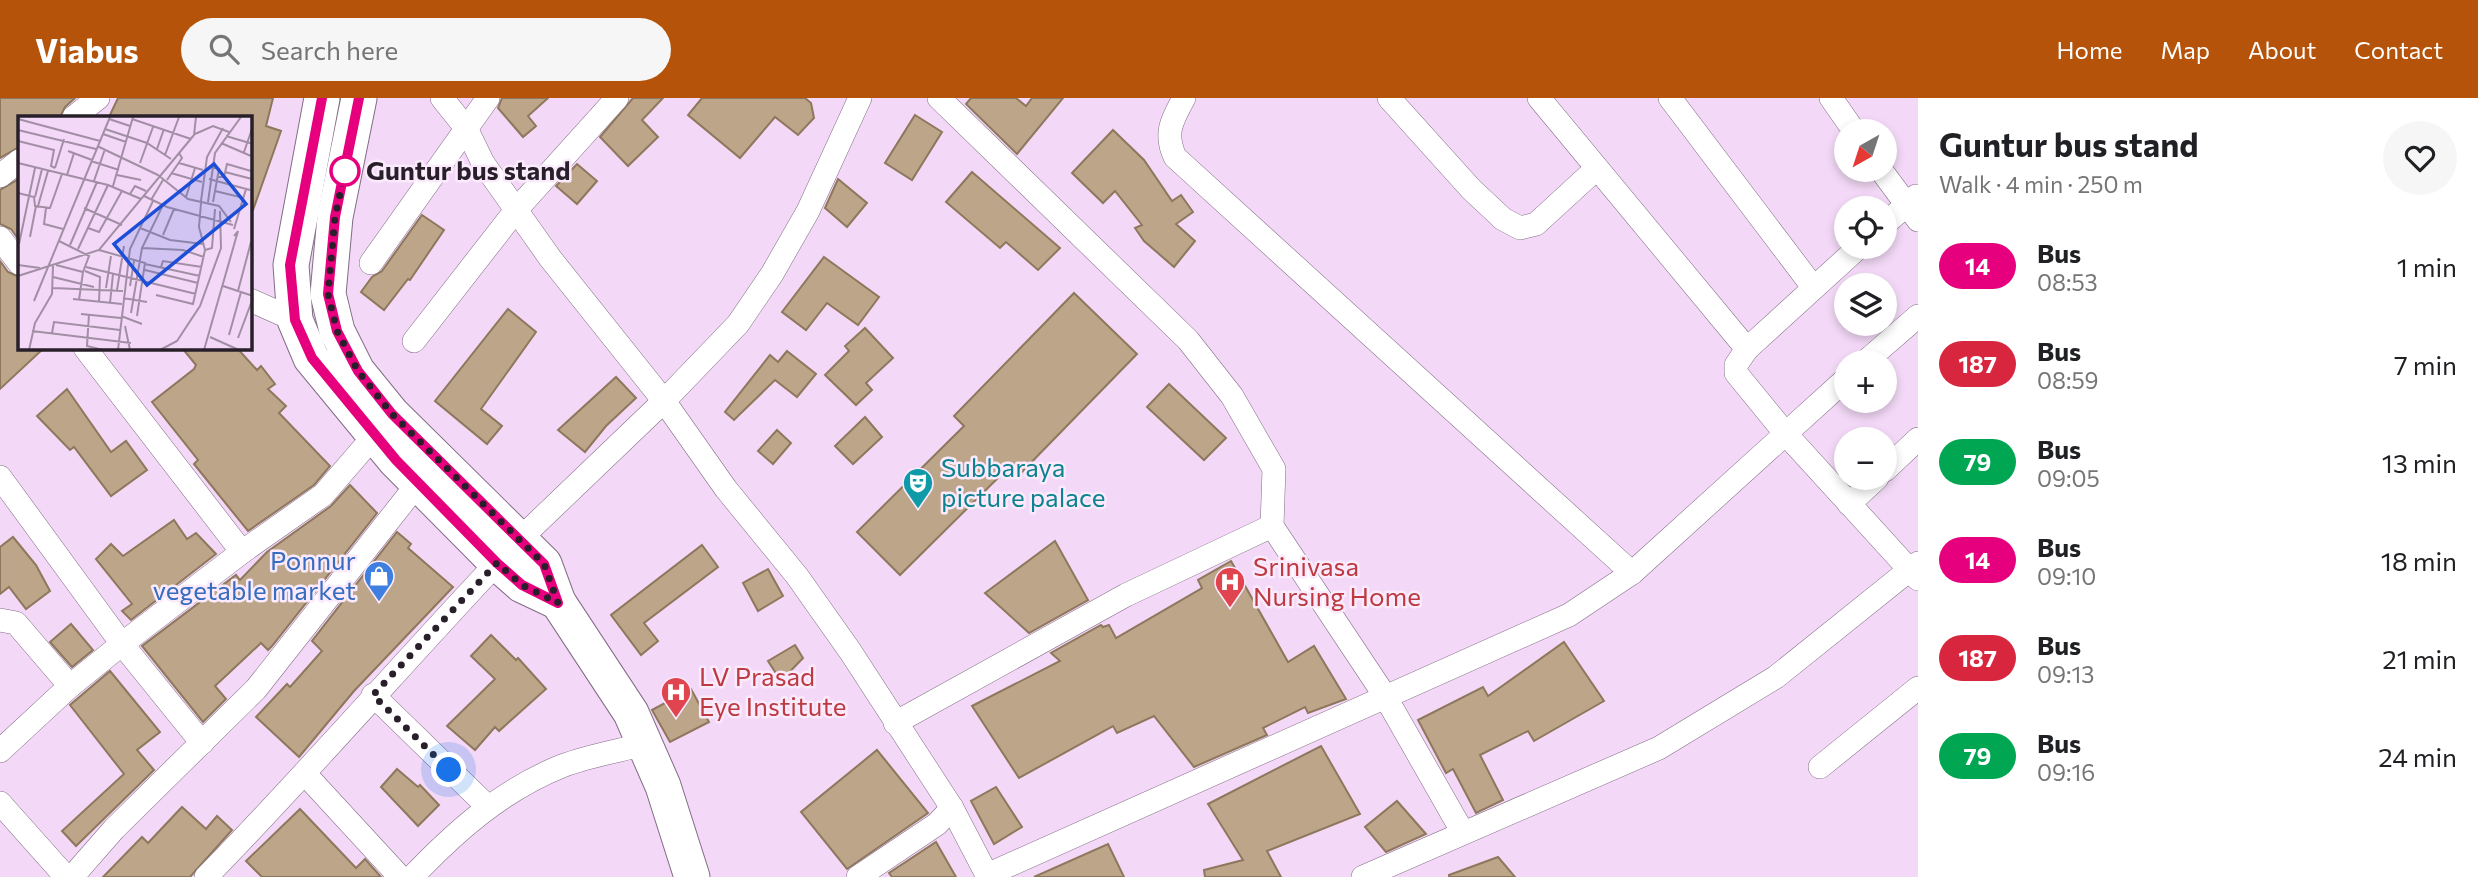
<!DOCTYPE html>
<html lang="en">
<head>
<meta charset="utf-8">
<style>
  body { margin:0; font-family:Commissioner,sans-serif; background:#f6f6f6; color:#202124; height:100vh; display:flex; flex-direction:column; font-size:26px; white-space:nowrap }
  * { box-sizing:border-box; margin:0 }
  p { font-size:23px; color:#757577 }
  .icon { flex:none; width:38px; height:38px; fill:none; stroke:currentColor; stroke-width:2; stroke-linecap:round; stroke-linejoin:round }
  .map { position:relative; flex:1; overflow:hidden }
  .sheet { display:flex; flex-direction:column; background:#fff; width:560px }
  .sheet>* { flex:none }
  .badge { padding:0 14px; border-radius:23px; font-size:24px; line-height:46px }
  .needle { width:46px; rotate:219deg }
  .fabs { position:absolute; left:1834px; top:21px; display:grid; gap:14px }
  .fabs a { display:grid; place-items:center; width:63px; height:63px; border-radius:50%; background:#fff; box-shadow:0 4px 10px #0003; font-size:35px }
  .you { position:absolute; width:35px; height:35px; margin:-18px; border:5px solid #fff; border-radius:50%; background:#1a73e8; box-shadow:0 0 0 10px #1a73e833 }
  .map>.badge { position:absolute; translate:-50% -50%; box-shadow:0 0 0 4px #fff }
  .round { display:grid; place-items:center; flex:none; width:74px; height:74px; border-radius:37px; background:#f6f6f6 }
  .summary { display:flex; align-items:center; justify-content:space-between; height:119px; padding:0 21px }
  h1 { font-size:33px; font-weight:700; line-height:52px }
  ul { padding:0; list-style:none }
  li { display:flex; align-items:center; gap:21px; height:98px; padding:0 21px }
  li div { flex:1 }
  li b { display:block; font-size:26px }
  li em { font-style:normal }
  li .badge { min-width:77px; font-weight:700; text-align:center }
  header { display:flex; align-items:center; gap:42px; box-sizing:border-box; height:98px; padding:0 35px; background:#b45309; color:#fff }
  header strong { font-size:33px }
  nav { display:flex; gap:38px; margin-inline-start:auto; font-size:24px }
  .search { width:490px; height:63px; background:#f6f6f6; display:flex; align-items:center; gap:18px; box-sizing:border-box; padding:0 24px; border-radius:38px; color:#757577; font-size:26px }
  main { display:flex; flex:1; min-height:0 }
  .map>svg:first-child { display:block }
</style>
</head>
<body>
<header>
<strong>Viabus</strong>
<div class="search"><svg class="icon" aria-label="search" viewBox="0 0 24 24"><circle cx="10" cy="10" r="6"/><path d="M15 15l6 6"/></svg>Search here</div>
<nav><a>Home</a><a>Map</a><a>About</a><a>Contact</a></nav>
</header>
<main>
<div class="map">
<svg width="1918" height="779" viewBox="0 0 1918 779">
  <rect width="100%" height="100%" fill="#f3d9f7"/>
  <!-- building -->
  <g fill="#bda589" stroke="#8e775c" stroke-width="2">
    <path d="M0 0H75L65 9 60 19H19V49L0 60Z"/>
    <path d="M118 0H273L266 28 281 33 253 112 250 111V19H109Z"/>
    <path d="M502 0H548L528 18 536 28 523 39 498 10Z"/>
    <path d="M633 0H663L642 22 658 39 628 68 600 39Z"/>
    <path d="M702 0H805L811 5 814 20 798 37 775 19 740 60 688 17Z"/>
    <path d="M971 0H1016L1026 8 1032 0H1063L1017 56 966 6Z"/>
    <path d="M915 17 942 34 912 82 885 65Z"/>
    <path d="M1113 32 1144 62 1172 103 1181 97 1193 114 1176 126 1195 143 1174 169 1144 143 1135 130 1142 127 1115 93 1103 105 1072 75Z"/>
    <path d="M577 66 597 83 577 106 556 88Z"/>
    <path d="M972 74 1060 150 1038 172 1006 144 1000 150 946 104Z"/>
    <path d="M19 81V142L11 131 0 126V92Z"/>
    <path d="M838 81 867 105 847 129 825 110Z"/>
    <path d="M422 117 444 132 410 182 408 181 384 212 361 194 372 179 382 173Z"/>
    <path d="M824 159 879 199 858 227 827 205 806 232 782 214Z"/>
    <path d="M0 163 8 174 19 179V250H44L0 291Z"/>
    <path d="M1074 195 1137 256 1017 379 1008 370 900 477 857 434 964 328 954 318Z"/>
    <path d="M508 211 536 234 481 311 502 328 487 346 435 303Z"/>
    <path d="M865 230 893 260 866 285 872 292 856 307 825 277 849 253 845 248Z"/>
    <path d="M182 250H237L257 272 261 268 275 286 268 291 286 308 279 315 330 368 314 387 248 433 194 366 198 362 152 304 194 271 196 267Z"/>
    <path d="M787 253 816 276 797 299 775 282 734 322 725 314 770 257 778 264Z"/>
    <path d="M616 279 636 300 606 328 585 354 558 332Z"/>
    <path d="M1169 286 1226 340 1204 362 1147 309Z"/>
    <path d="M67 291 111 354 126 343 147 372 111 398 74 349 70 352 37 318Z"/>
    <path d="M865 319 882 339 853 366 835 348Z"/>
    <path d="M777 332 791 345 773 366 758 353Z"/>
    <path d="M350 387 377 415 272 548 268 552 261 545 215 588 226 601 203 624 142 548 236 477 240 482 267 454 331 408Z"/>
    <path d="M174 422 187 441 196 435 216 456 131 522 122 513 132 506 96 461 111 446 123 458Z"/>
    <path d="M397 434 411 446 408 450 453 489 354 593 299 659 256 619 287 586 290 589 322 553 312 543Z"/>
    <path d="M13 439 36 467 50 493 26 511 9 489 0 496V449Z"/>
    <path d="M1055 443 1088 502 1029 535 985 495Z"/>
    <path d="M702 447 718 469 644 525 658 543 641 557 611 517Z"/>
    <path d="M1231 463 1288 564 1314 548 1346 601 1308 615 1305 609 1263 630 1267 637 1194 669 1154 618 1117 635 1113 628 1019 680 972 608 1060 563 1051 555 1101 527 1103 529 1109 527 1116 540 1202 490 1198 482Z"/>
    <path d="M768 471 783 498 758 513 743 485Z"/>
    <path d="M71 526 93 552 72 569 50 544Z"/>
    <path d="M491 537 516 562 518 560 546 591 499 633 495 629 475 652 447 628 495 581 471 558Z"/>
    <path d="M1564 544 1604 603 1534 643 1528 633 1480 657 1503 702 1476 715 1453 671 1446 675 1418 622 1483 589 1488 598Z"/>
    <path d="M795 547 803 560 781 583 768 563Z"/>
    <path d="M110 573 160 634 137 652 154 672 76 748 62 733 124 676 70 607Z"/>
    <path d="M691 591 709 624 670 644 652 612Z"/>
    <path d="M1321 648 1360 716 1267 753 1281 779H1205L1204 772 1243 762 1208 706Z"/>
    <path d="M877 652 928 715 847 771 801 714Z"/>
    <path d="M397 671 418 689 420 687 439 707 418 728 381 689Z"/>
    <path d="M996 689 1022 729 994 746 971 703Z"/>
    <path d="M1397 703 1426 736 1386 754 1365 729Z"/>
    <path d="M182 709 206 731 217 718 232 732 190 779H103L142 739 148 745Z"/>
    <path d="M300 711 356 770 365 761 381 779H262L246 763Z"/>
    <path d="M936 744 956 779H892L889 775Z"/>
    <path d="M1108 746 1124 779H1034Z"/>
    <path d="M1498 759 1515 779H1449V777Z"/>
  </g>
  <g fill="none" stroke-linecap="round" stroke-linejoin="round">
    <!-- street casing -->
    <g stroke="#836c86" stroke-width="24">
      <g id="street">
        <path d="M442 0 466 30 483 65 550 160 664 303 726 391 797 478 850 553 952 710 988 779"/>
        <path d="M939 0 1188 242 1232 298 1274 371 1272 428 1385 598 1462 733"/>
        <path d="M1184 0C1172 22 1164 35 1175 59L1632 475"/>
        <path d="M1389 0 1471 91 1503 121 1520 130 1536 126 1596 71"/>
        <path d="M1539 0 1747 251"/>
        <path d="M1670 0 1813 189"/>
        <path d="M1831 0 1854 33"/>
        <path d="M74 19 98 0"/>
        <path d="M1881 72 1918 122"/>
        <path d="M0 78 19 63"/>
        <path d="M1885 126 1916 98"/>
        <path d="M0 140 19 165"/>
        <path d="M1859 149 1747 251 1736 267V275L1785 335 1918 481"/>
        <path d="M371 165 488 0"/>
        <path d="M250 202 295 222"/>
        <path d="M414 243 516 112 617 0"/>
        <path d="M85 250 242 454"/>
        <path d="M1865 264 1918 218"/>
        <path d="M1885 372 1918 341"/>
        <path d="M0 379 122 546 202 645"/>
        <path d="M1849 406 1877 380"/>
        <path d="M521 440 664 303 738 226 772 176 808 113 860 0"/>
        <path d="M0 522 16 525 70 588"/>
        <path d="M373 597 488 709"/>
        <path d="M895 625 1126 497 1272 428"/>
        <path d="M0 653 70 588 122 546 242 454 323 397 374 338"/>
        <path d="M1820 669 1918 590"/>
        <path d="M306 677 400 779"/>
        <path d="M0 705 66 779"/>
        <path d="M987 777 1569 517 1632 475 1846 281"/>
        <path d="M72 779 114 731 256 591 419 384"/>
        <path d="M206 779C306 677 399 569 497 465"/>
        <path d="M412 779C456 733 502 692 562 668 588 658 618 653 645 646"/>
        <path d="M858 779 937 726 952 710"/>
        <path d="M1363 779 1659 650 1776 579 1918 465"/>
      </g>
    </g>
    <!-- primary casing -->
    <g stroke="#836c86" stroke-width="37">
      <g id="primary">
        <path d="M322 0 291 167 295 222 311 260 395 362 497 465 522 487 558 504"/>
        <path d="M359 0 335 119 328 196 337 233 357 273 392 316 544 466 558 504 631 615 663 688 692 779"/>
      </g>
    </g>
    <!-- street -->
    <use href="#street" stroke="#fff" stroke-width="23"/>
    <!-- primary -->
    <use href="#primary" stroke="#fff" stroke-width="35"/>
  </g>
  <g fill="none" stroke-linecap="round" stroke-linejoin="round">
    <!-- line casing -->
    <g stroke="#fff" stroke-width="16">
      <path id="line" d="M322 0 290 167 295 222 312 260 396 362 497 465 522 487 558 505 544 466 392 316 358 273 337 233 328 196 335 119 359 0"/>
    </g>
    <!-- line -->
    <use href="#line" stroke="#e6007e" stroke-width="10"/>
    <!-- walk -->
    <path stroke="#281f2a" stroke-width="7" stroke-dasharray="0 12.6" d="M345 73 335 119 328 196 337 233 358 273 392 316 544 466 558 505 522 487 497 465 373 597 449 672"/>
  </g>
  <!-- icons -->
  <defs>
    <g id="theatre-pin" transform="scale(1.575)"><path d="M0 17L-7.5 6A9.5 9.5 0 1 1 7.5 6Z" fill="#0f9aa8" stroke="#faeafc"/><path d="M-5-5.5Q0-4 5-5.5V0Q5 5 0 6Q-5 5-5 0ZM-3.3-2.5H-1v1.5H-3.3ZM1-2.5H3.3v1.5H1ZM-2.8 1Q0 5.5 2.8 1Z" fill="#fff"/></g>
    <g id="shop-pin" transform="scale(1.575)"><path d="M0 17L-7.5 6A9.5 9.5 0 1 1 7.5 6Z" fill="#3f7fe0" stroke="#faeafc"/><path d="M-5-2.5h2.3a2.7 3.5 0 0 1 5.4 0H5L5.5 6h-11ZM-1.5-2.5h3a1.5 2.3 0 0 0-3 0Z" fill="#fff"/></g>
    <g id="hospital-pin" transform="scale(1.575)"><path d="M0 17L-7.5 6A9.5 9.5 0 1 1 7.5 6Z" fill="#e0444e" stroke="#faeafc"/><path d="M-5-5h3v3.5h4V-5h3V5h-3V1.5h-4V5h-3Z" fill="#fff"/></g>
  </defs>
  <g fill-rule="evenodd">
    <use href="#theatre-pin" x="918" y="385"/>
    <use href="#shop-pin" x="379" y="478"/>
    <use href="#hospital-pin" x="1230" y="484"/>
    <use href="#hospital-pin" x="676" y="594"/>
  </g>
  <!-- markers -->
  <circle fill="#fff" stroke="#e6007e" stroke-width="3.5" cx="345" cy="73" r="14"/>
  <g text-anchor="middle" stroke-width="5" stroke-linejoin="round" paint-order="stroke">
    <!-- stop labels -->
    <g font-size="26" font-weight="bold" fill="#281f2a" stroke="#faeafc" text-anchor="start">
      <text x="366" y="82">Guntur bus stand</text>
    </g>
    <!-- culture labels -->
    <g font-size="26" fill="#0d838f" stroke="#faeafc" text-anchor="start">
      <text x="941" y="379">Subbaraya<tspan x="941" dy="30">picture palace</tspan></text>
    </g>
    <!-- shop labels -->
    <g font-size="26" fill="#366cbe" stroke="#faeafc" text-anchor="end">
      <text x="356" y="472">Ponnur<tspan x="356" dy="30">vegetable market</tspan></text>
    </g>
    <!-- health labels -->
    <g font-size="26" fill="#be3a42" stroke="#faeafc" text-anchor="start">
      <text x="1253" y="478">Srinivasa<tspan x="1253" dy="30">Nursing Home</tspan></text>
      <text x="699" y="588">LV Prasad<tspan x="699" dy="30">Eye Institute</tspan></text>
    </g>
  </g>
  <!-- overview -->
  <g transform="translate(18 18)">
    <rect width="234" height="234" fill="#f3d9f7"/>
    <path fill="none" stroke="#a28fa5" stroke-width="2" d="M0 3 82 25M91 3 112 10M114 3 173 23M87 13 129 27 153 43M0 14 78 33M85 18 108 26M177 18 195 10 211 16M208 20 235 28M0 25 36 34 33 50 37 52M203 27 233 40M79 30 140 59M139 33 146 13M50 35 74 44M226 36 235 10M147 39 161 1M73 45 101 54M0 47 90 69 123 83M122 47 135 11M161 47 185 54M192 51 201 53 195 86M37 52 46 23M207 56 234 63M153 57 184 66M49 59 56 37M99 59 123 64M140 59 170 83 201 90 213 106M200 61H206L209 48 233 55M191 63 232 74M149 64 164 42 161 37M76 65 87 33M95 70 115 1M197 75 226 82M0 77 16 81 17 90 32 92 44 58M112 78 117 70 128 75M126 80 149 91 215 109M17 81 24 53M168 81 177 52M133 84 145 64M183 85 189 41 205 12M190 86 197 37 223 1M20 90 30 55M28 92 26 108 45 113M66 92 104 109M70 112 81 116 104 75M122 112 152 124 185 128M216 113 228 73M145 119 156 93M12 121 18 90M1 128 17 52M52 129 79 66M124 132 165 134 186 141M60 133 90 69M81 134 127 147 119 200M187 134 194 132 197 93M127 148 182 160M0 149 22 152M38 149 65 156 71 140 41 125M68 151 178 178M143 151 145 145 184 151M127 154 180 167M67 155 82 161 81 186M0 160 81 134 176 19 178 1M35 161 76 171M112 170 116 145M205 170 235 180M35 172 105 175M88 172 93 140M99 174 106 130M220 175 233 126M138 179 175 188 187 134 181 111 183 87M105 182 129 186M55 183 104 188M61 184 65 156M16 185 92 1M92 187 95 158M113 197 124 132 145 89M63 198 103 202M71 198 69 230 85 234M103 200 124 208M107 210 112 234M14 215 113 227M34 217 36 206 102 214M211 219 223 176M192 221 221 234M220 222 235 182M11 234 17 207 34 178 35 150M100 234 112 133 135 85M142 234 159 225 182 190 203 132 202 95M186 234 220 115 216 120"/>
    <path fill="#1d4ed8" fill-opacity="0.15" stroke="#1d4ed8" stroke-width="3.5" d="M196 48 228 88 129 169 96 128Z"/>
    <rect width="234" height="234" fill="none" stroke="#281f2a" stroke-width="3.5"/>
  </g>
</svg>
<div class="fabs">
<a><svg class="needle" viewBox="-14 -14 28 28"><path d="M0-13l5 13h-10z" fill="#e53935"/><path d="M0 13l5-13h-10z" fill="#757577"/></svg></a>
<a><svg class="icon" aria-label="locate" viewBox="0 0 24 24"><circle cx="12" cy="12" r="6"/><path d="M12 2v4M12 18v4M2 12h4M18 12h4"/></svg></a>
<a><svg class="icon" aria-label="layers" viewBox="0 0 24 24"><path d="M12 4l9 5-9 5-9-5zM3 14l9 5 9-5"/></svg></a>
<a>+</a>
<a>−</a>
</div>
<div class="you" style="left:449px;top:672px"></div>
</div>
<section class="sheet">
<div class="summary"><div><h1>Guntur bus stand</h1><p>Walk · 4 min · 250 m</p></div><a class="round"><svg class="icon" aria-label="heart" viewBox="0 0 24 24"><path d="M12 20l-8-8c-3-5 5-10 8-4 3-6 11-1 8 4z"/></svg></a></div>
<ul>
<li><span class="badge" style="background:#e6007e;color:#fff">14</span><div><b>Bus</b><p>08:53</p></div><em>1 min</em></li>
<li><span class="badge" style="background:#d7263d;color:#fff">187</span><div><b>Bus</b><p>08:59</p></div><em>7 min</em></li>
<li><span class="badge" style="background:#00a651;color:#fff">79</span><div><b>Bus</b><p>09:05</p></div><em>13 min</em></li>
<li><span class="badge" style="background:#e6007e;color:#fff">14</span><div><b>Bus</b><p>09:10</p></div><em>18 min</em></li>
<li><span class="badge" style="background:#d7263d;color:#fff">187</span><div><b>Bus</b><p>09:13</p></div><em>21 min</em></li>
<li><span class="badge" style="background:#00a651;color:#fff">79</span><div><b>Bus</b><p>09:16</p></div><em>24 min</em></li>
</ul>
</section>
</main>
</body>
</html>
